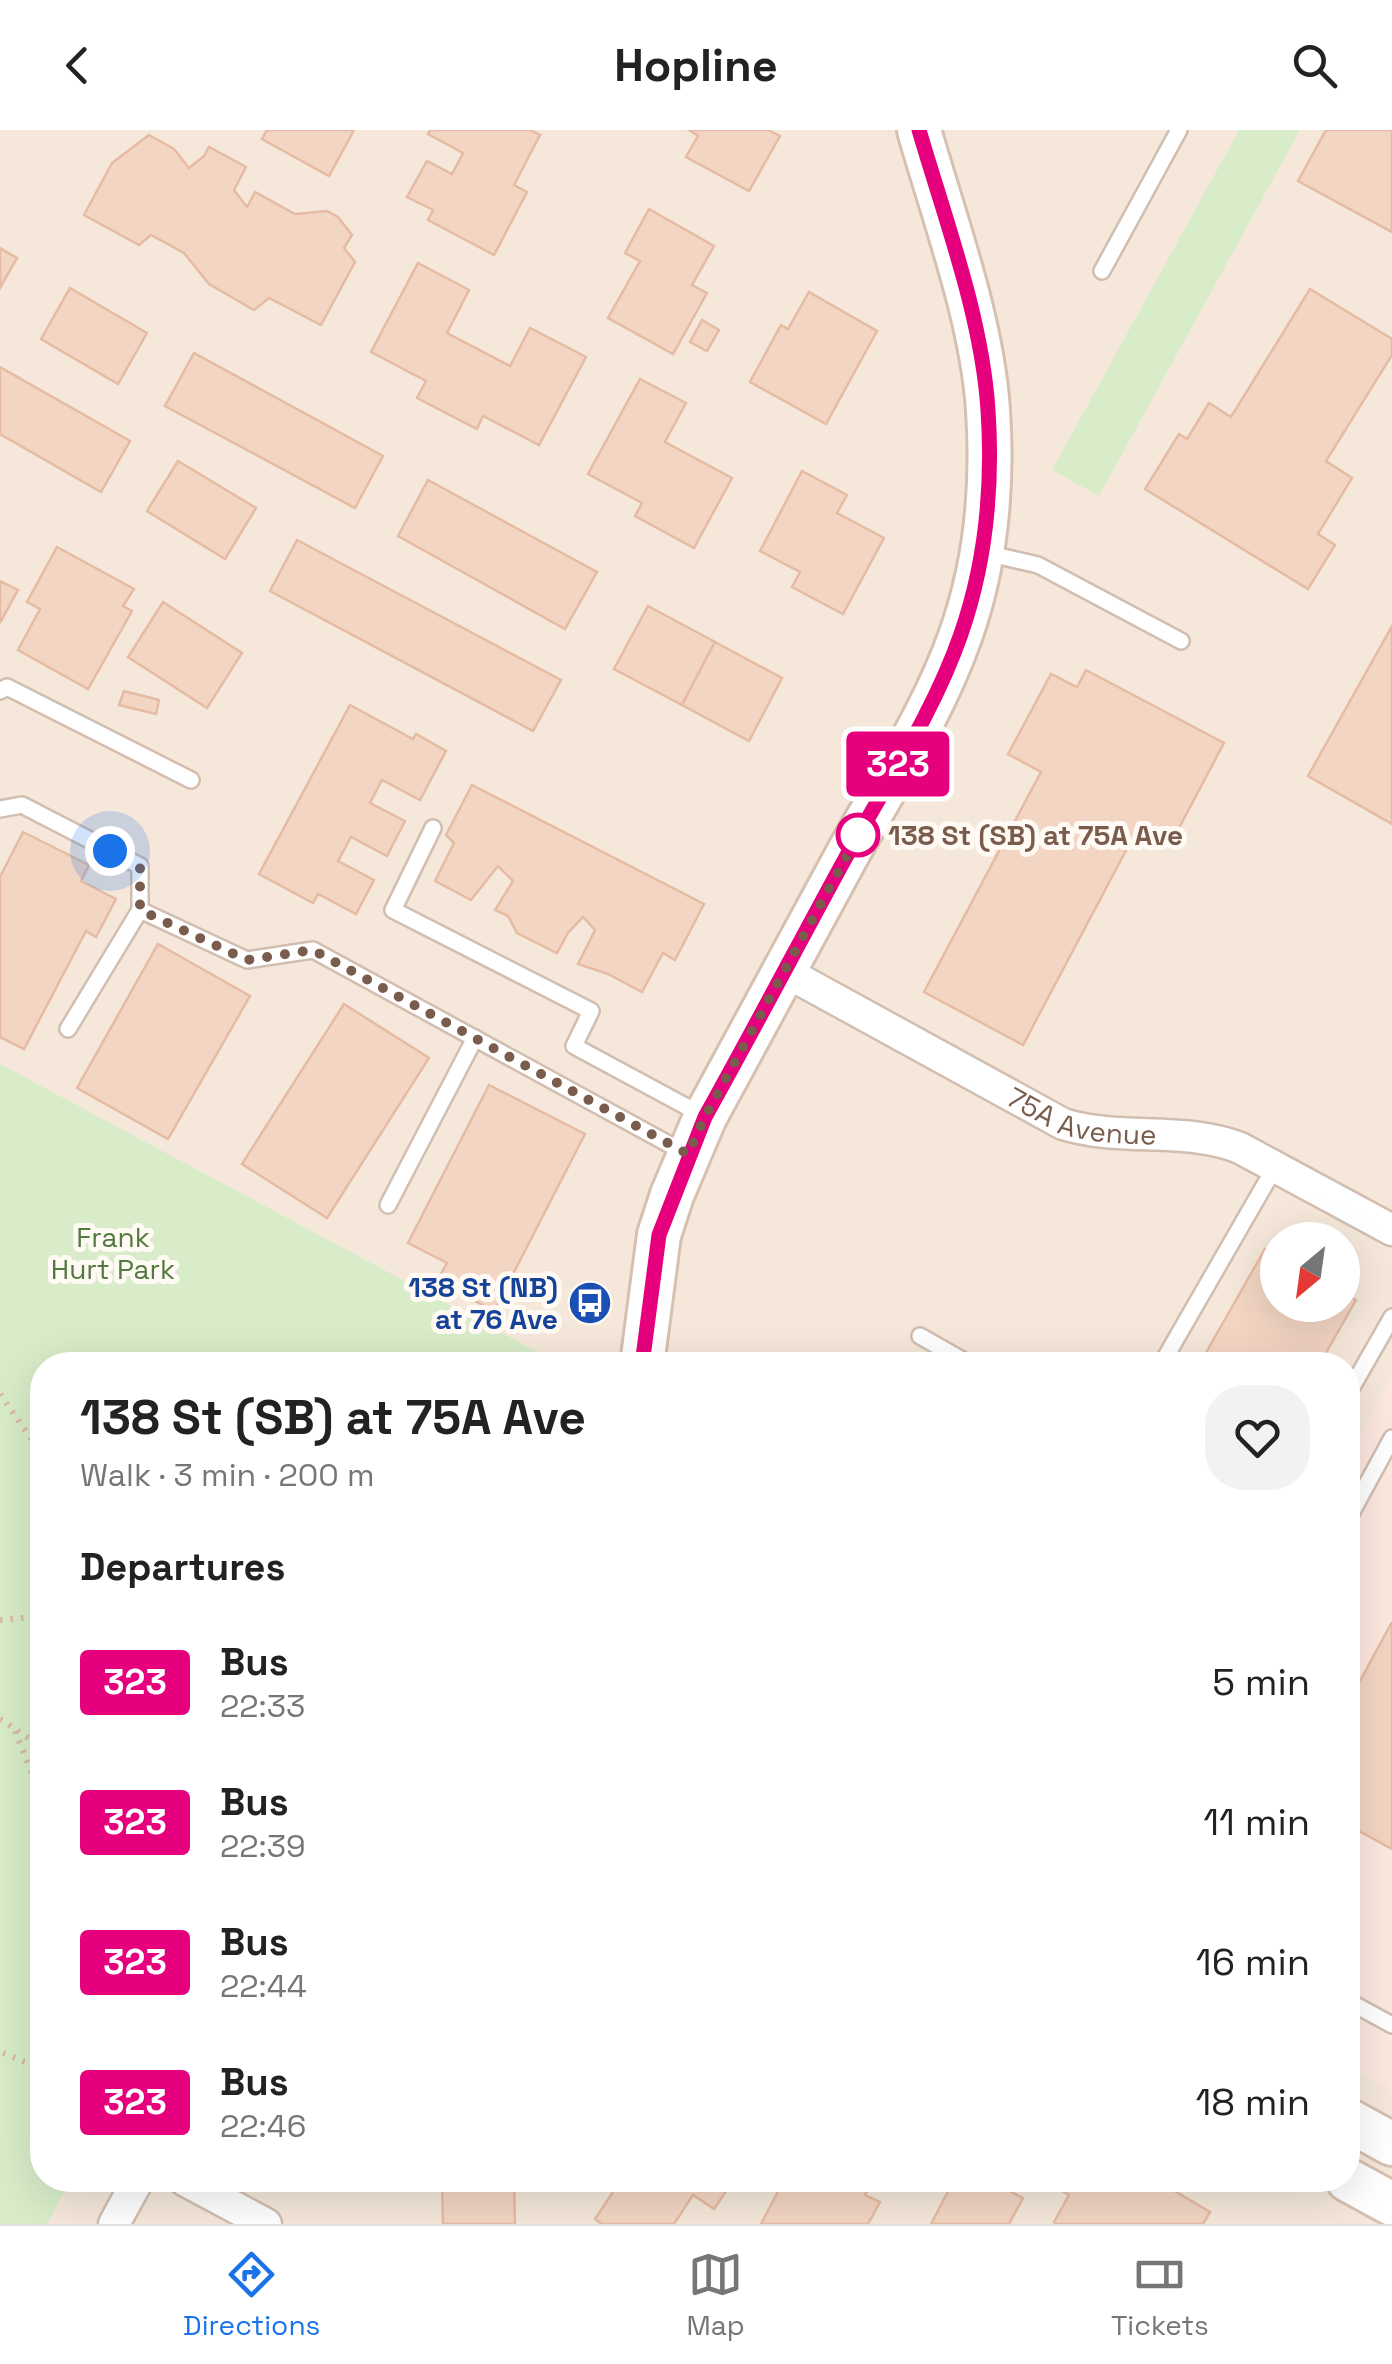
<!DOCTYPE html>
<html lang="en">
<head>
<meta charset="utf-8">
<style>
  body { margin:0; font-family:"Space Grotesk",sans-serif; background:#f2f2f2; color:#222; height:100vh; display:flex; flex-direction:column; font-size:38px; white-space:nowrap }
  * { box-sizing:border-box; margin:0 }
  p { font-size:32px; color:#767676 }
  .icon { flex:none; width:55px; height:55px; fill:none; stroke:currentColor; stroke-width:2; stroke-linecap:round; stroke-linejoin:round }
  .map { position:relative; flex:1; overflow:hidden }
  .sheet { position:absolute; left:30px; top:1222px; width:1330px; height:840px; display:flex; flex-direction:column; background:#fff; border-radius:40px; box-shadow:0 10px 40px #0002 }
  .sheet>* { flex:none }
  .badge { padding:0 20px; border-radius:8px; font-size:35px; line-height:65px }
  .needle { width:65px; rotate:209deg }
  .buttons { position:absolute; left:1260px; top:1092px; display:grid; gap:20px }
  .buttons a { display:grid; place-items:center; width:100px; height:100px; border-radius:50%; background:#fff; box-shadow:0 10px 40px #0002; font-size:50px }
  .you { position:absolute; width:50px; height:50px; margin:-25px; border:8px solid #fff; border-radius:50%; background:#1a73e8; box-shadow:0 0 0 15px #1a73e833 }
  .map>.badge { position:absolute; translate:-50% -50%; box-shadow:0 0 0 5px #fff }
  h2 { padding:0 50px; font-size:38px; line-height:90px }
  .round { display:grid; place-items:center; flex:none; width:105px; height:105px; border-radius:40px; background:#f2f2f2 }
  .head { display:flex; align-items:center; justify-content:space-between; height:170px; padding:0 50px }
  h1 { font-size:48px; font-weight:700; line-height:75px }
  ul { padding:0; list-style:none }
  li { display:flex; align-items:center; gap:30px; height:140px; padding:0 50px }
  li div { flex:1 }
  li b { display:block; font-size:38px }
  li em { font-style:normal }
  li .badge { min-width:110px; font-weight:700; text-align:center }
  header { display:flex; justify-content:space-between; align-items:center; height:130px; padding:0 50px; background:#fff; font-size:45px; font-weight:700 }
  .menu { display:flex; justify-content:space-around; align-items:center; height:140px; border-top:2px solid #e0e0e0; background:#fff; font-size:28px; color:#767676 }
  .menu a { display:grid; justify-items:center; gap:5px }
  .menu .selected { color:#1a73e8 }
  .map>svg:first-child { display:block }
</style>
</head>
<body>
<header><svg class="icon" aria-label="back" viewBox="0 0 24 24"><path d="M15 5l-7 7 7 7"/></svg>Hopline<svg class="icon" aria-label="search" viewBox="0 0 24 24"><circle cx="10" cy="10" r="6"/><path d="M15 15l6 6"/></svg></header>
<div class="map">
<svg width="1392" height="2094" viewBox="0 0 1392 2094">
  <rect width="100%" height="100%" fill="#fdf6ec"/>
  <!-- residential -->
  <path fill="#f5e8da" fill-rule="evenodd" d="M0 0H1392V1247L1348 1328V1235H42V2050H1348V1935L1392 1959V2094H0ZM1278 1110H1342V1175H1278Z"/>
  <!-- commercial -->
  <path fill="#fde8e0" d="M1392 1247V1959L1348 1935V1328Z"/>
  <!-- green -->
  <g fill="#d8ecc9">
    <path d="M1239 0H1300L1099 366 1052 340Z"/>
    <path d="M0 934 554 1231V1235H42V2050H70L47 2094H0Z"/>
  </g>
  <!-- building -->
  <g fill="#f3d5c3" stroke="#e6bba3" stroke-width="2.5">
    <path d="M267 0H354L329 46 262 9Z"/>
    <path d="M430 0H530L540 5 514 55 527 62 494 125 428 90 433 80 407 67 427 31 452 44 463 23 428 4Z"/>
    <path d="M768 0 780 6 749 61 686 27 698 6 689 0Z"/>
    <path d="M1326 0H1392V102L1298 51Z"/>
    <path d="M149 5 174 19 189 38 204 26 209 17 246 37 234 60 247 77 255 62 295 84 327 81 338 87 352 105 344 118 355 132 321 195 269 168 254 180 209 154 184 123 151 105 139 115 84 85 112 33Z"/>
    <path d="M649 79 714 116 692 155 707 163 673 224 608 188 640 131 625 123Z"/>
    <path d="M0 118 17 128 0 158Z"/>
    <path d="M418 133 469 160 447 203 510 236 530 198 586 227 539 315 483 286 477 299 417 268 426 251 371 222Z"/>
    <path d="M70 158 147 203 118 254 41 209Z"/>
    <path d="M1310 159 1392 209V225L1326 331 1352 348 1318 404 1335 415 1308 459 1145 359 1179 304 1187 309 1209 273 1231 287Z"/>
    <path d="M809 162 877 201 826 294 750 252 781 195 788 199Z"/>
    <path d="M702 190 719 200 707 221 690 212Z"/>
    <path d="M194 223 383 326 355 378 165 276Z"/>
    <path d="M0 237 130 311 101 362 0 304Z"/>
    <path d="M640 249 686 273 665 312 732 348 694 418 635 386 642 373 588 344Z"/>
    <path d="M178 331 256 378 225 429 147 381Z"/>
    <path d="M802 341 847 365 837 383 884 408 843 484 792 457 800 442 760 421Z"/>
    <path d="M428 350 597 442 565 499 398 406Z"/>
    <path d="M297 410 561 550 533 601 270 461Z"/>
    <path d="M57 417 134 459 123 476 132 481 88 559 18 520 40 479 27 472Z"/>
    <path d="M0 451 18 460 0 493Z"/>
    <path d="M163 472 242 523 207 578 128 527Z"/>
    <path d="M648 476 715 512 682 575 614 539Z"/>
    <path d="M1392 496V694L1308 646Z"/>
    <path d="M715 512 782 548 749 611 682 575Z"/>
    <path d="M1086 540 1224 613 1171 713 1139 696 1023 915 924 862 1041 642 1008 624 1051 544 1077 557Z"/>
    <path d="M124 561 159 570 156 584 119 575Z"/>
    <path d="M350 575 413 609 416 604 446 621 420 670 382 650 370 673 405 691 387 726 351 707 338 731 374 750 356 784 318 764 313 773 259 744Z"/>
    <path d="M472 655 704 774 675 830 663 823 642 862 608 844 578 834 595 800 583 787 568 803 557 823 517 803 508 786 495 780 513 751 498 736 471 770 435 751 454 713 446 705Z"/>
    <path d="M23 702 89 735 81 751 116 769 96 807 86 801 24 919 0 907V747Z"/>
    <path d="M158 814 250 866 168 1009 77 958Z"/>
    <path d="M344 874 429 928 327 1088 242 1034Z"/>
    <path d="M489 955 585 1004 494 1181 437 1151 447 1133 408 1113Z"/>
    <path d="M1265 1119 1278 1126V1175H1342V1163L1356 1170 1319 1235H1199Z"/>
    <path d="M1392 1492V1719L1348 1695V1573Z"/>
    <path d="M621 2050H732L733 2051 714 2079 693 2065 674 2094H602L595 2089Z"/>
    <path d="M784 2050H872L865 2065 880 2072 868 2094H761Z"/>
    <path d="M954 2050H989L1023 2068 1009 2094H931Z"/>
    <path d="M1042 2050H1156L1210 2082 1203 2094H1057L1054 2092 1069 2065Z"/>
    <path d="M514 2051 515 2094H443L442 2052Z"/>
  </g>
  <g fill="none" stroke-linecap="round" stroke-linejoin="round">
    <!-- lane casing -->
    <g stroke="#d1beb0" stroke-width="20">
      <g id="lane">
        <path d="M1102 141 1179 0"/>
        <path d="M986 423 1038 435 1181 511"/>
        <path d="M0 561 7 557 191 650"/>
        <path d="M0 679 22 675 140 736V780L247 830 313 820 685 1023"/>
        <path d="M433 698 393 780 591 881 574 916 702 985"/>
        <path d="M68 899 140 780"/>
        <path d="M388 1075 475 908"/>
        <path d="M920 1206 971 1235"/>
        <path d="M1161 1235 1275 1037"/>
        <path d="M1348 1264 1392 1187"/>
        <path d="M1348 1389 1392 1308"/>
        <path d="M1348 1871 1392 1895"/>
      </g>
    </g>
    <!-- street casing -->
    <g stroke="#d1beb0" stroke-width="35">
      <g id="street">
        <path id="s1" d="M784 841 1063 994C1121 1012 1184 996 1240 1018L1392 1100"/>
        <path d="M184 2050 266 2094"/>
        <path d="M114 2094 138 2050"/>
      </g>
    </g>
    <!-- secondary casing -->
    <g stroke="#d6c0b0" stroke-width="48">
      <g id="secondary">
        <path d="M642 1235 659 1105 672 1065 705 987C753 900 799 813 846 727 886 654 934 582 961 504 986 433 993 355 988 280 982 189 944 88 919 0"/>
        <path d="M1348 1990 1392 2014"/>
        <path d="M1348 2050 1392 2074"/>
      </g>
    </g>
    <!-- path -->
    <g stroke="#d9b8a5" stroke-width="6" stroke-dasharray="2.5 8" stroke-linecap="butt">
      <path d="M574 1235 582 1220"/>
      <path d="M0 1264 42 1324"/>
      <path d="M0 1490 42 1486"/>
      <path d="M0 1589 42 1617"/>
      <path d="M15 1601 42 1668"/>
      <path d="M3 1923 42 1939"/>
    </g>
    <!-- lane -->
    <use href="#lane" stroke="#fff" stroke-width="15"/>
    <!-- street -->
    <use href="#street" stroke="#fff" stroke-width="30"/>
    <!-- secondary -->
    <use href="#secondary" stroke="#fff" stroke-width="42"/>
  </g>
  <g fill="none" stroke-linecap="round" stroke-linejoin="round">
    <!-- line casing -->
    <g stroke="#fff" stroke-width="22">
      <path id="line" d="M642 1235 659 1105 705 987C753 901 799 813 846 727 886 654 934 582 961 504 986 432 993 355 988 280 982 187 945 89 919 0"/>
    </g>
    <!-- line -->
    <use href="#line" stroke="#e6007e" stroke-width="15"/>
    <!-- walk -->
    <path stroke="#7a5c4d" stroke-width="10" stroke-dasharray="0 18" d="M110 721 140 736V780L247 830 313 820 688 1024 705 987 862 698 858 705"/>
  </g>
  <!-- icons -->
  <defs>
    <g id="bus-disc" transform="scale(2.25)"><circle r="9.5" fill="#1a4fb4" stroke="#fffaf3"/><path d="M-5-6H5V4H4V6H2V4H-2V6H-4V4H-5ZM-3.5-4V0h7V-4ZM-3.5 1.2v1.5H-2V1.2ZM2 1.2v1.5H3.5V1.2Z" fill="#fff"/></g>
  </defs>
  <g fill-rule="evenodd">
    <use href="#bus-disc" x="590" y="1173"/>
  </g>
  <!-- markers -->
  <circle fill="#fff" stroke="#e6007e" stroke-width="5" cx="858" cy="705" r="20"/>
  <g text-anchor="middle" stroke-width="10" stroke-linejoin="round" paint-order="stroke">
    <!-- stop labels -->
    <g font-size="28" font-weight="bold" fill="#7a5c4d" stroke="#fffaf3" text-anchor="start">
      <text x="888" y="715">138 St (SB) at 75A Ave</text>
    </g>
    <!-- street labels -->
    <g font-size="28" fill="#7a5c4d" stroke="#fffaf3">
      <text dy="10" stroke="none"><textPath href="#s1" startOffset="335">75A Avenue</textPath></text>
    </g>
    <!-- park labels -->
    <g font-size="28" fill="#537a41" stroke="#fffaf3">
      <text x="113" y="1117">Frank<tspan x="113" dy="32">Hurt Park</tspan></text>
    </g>
    <!-- transit labels -->
    <g font-size="28" font-weight="bold" fill="#164399" stroke="#fffaf3" text-anchor="end">
      <text x="558" y="1167">138 St (NB)<tspan x="558" dy="32">at 76 Ave</tspan></text>
    </g>
  </g>
</svg>
<div class="buttons">
<a><svg class="needle" viewBox="-14 -14 28 28"><path d="M0-13l5 13h-10z" fill="#e53935"/><path d="M0 13l5-13h-10z" fill="#767676"/></svg></a>
</div>
<div class="you" style="left:110px;top:721px"></div>
<b class="badge" style="left:898px;top:634px;background:#e6007e;color:#fff">323</b>
<section class="sheet">
<div class="head"><div><h1>138 St (SB) at 75A Ave</h1><p>Walk · 3 min · 200 m</p></div><a class="round"><svg class="icon" aria-label="heart" viewBox="0 0 24 24"><path d="M12 20l-8-8c-3-5 5-10 8-4 3-6 11-1 8 4z"/></svg></a></div>
<h2>Departures</h2>
<ul>
<li><span class="badge" style="background:#e6007e;color:#fff">323</span><div><b>Bus</b><p>22:33</p></div><em>5 min</em></li>
<li><span class="badge" style="background:#e6007e;color:#fff">323</span><div><b>Bus</b><p>22:39</p></div><em>11 min</em></li>
<li><span class="badge" style="background:#e6007e;color:#fff">323</span><div><b>Bus</b><p>22:44</p></div><em>16 min</em></li>
<li><span class="badge" style="background:#e6007e;color:#fff">323</span><div><b>Bus</b><p>22:46</p></div><em>18 min</em></li>
</ul>
</section>
</div>
<nav class="menu">
<a class="selected"><svg class="icon" aria-label="directions" viewBox="0 0 24 24"><path d="M12 3l9 9-9 9-9-9zM9 14v-3h6M13 9l2 2-2 2"/></svg>Directions</a>
<a><svg class="icon" aria-label="map" viewBox="0 0 24 24"><path d="M3 6l6-2 6 2 6-2v14l-6 2-6-2-6 2zM9 4v14M15 6v14"/></svg>Map</a>
<a><svg class="icon" aria-label="tickets" viewBox="0 0 24 24"><path d="M3 7h18v10H3zM15 7v10"/></svg>Tickets</a>
</nav>
</body>
</html>
